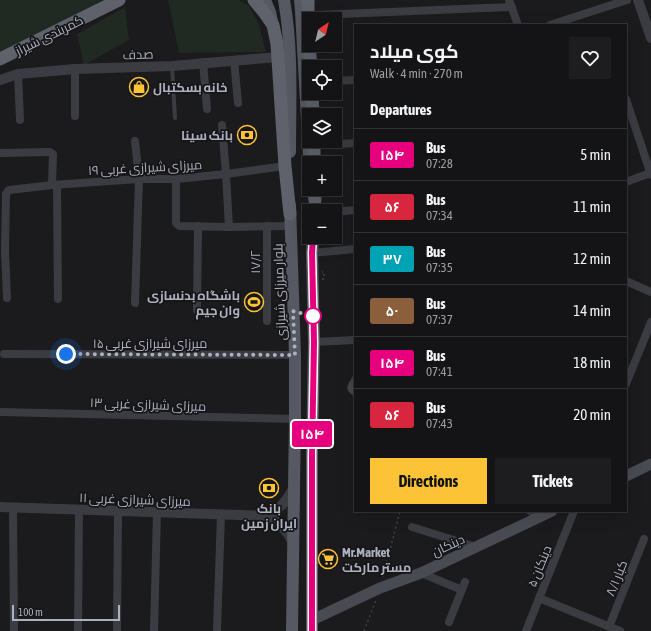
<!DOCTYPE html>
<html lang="en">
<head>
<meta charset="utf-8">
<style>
  body { margin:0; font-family:"Asap Condensed",Cairo,sans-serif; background:#1d1d1f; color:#f1f3f6; height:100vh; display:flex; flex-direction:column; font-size:15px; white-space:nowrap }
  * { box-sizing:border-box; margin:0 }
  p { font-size:13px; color:#9d9ea1 }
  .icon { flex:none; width:22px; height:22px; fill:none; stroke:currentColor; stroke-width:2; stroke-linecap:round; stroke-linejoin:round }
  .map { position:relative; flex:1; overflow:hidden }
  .side { position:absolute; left:354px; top:24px; width:273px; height:488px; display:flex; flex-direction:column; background:#141416; border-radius:0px; box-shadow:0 4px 16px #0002,0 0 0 1px #333335 }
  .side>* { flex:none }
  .badge { padding:0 8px; border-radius:3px; font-size:14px; line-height:26px }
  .needle { width:26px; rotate:35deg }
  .tools { position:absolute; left:302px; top:12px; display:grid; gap:8px }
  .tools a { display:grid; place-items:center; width:40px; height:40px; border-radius:0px; background:#141416; box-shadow:0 4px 16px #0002,0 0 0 1px #333335; font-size:20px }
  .scale { position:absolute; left:12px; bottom:10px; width:108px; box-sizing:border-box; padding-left:4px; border:2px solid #adb1bd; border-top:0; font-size:11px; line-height:14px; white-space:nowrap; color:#adb1bd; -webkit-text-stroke:3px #161518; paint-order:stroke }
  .you { position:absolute; width:20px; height:20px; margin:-10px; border:3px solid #fff; border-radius:50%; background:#1a73e8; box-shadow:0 0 0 6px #1a73e833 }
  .map>.badge { position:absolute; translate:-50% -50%; box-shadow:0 0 0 2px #fff }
  h2 { padding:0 16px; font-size:15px; line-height:36px }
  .round { display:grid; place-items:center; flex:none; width:42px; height:42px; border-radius:0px; background:#1d1d1f }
  .headline { display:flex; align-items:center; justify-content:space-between; height:68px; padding:0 16px }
  h1 { font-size:19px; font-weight:700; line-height:30px }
  .primary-button { display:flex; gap:8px; margin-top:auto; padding:8px 16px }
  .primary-button a { flex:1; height:46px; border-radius:0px; background:#fbc335; color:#111; font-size:16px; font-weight:700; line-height:46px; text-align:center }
  .primary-button a+a { background:#1d1d1f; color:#f1f3f6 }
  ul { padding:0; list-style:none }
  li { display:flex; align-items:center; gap:12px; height:52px; padding:0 16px; border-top:1px solid #333335 }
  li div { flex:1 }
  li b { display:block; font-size:15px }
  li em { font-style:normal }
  li .badge { min-width:44px; font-weight:700; text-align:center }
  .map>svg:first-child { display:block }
</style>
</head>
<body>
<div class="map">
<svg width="651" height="631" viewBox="0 0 651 631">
  <rect width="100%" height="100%" fill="#1b1a1d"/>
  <!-- green -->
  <g fill="#202922">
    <path d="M0 0H105L77 15 0 51Z"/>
    <path d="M168 0H239L249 6 259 24 266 52 179 53Z"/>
    <path d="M125 7 129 40 84 65 77 34Z"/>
  </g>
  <!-- building -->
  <path fill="#45454a" stroke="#353439" d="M355 373V397L349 392 347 388 349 383Z"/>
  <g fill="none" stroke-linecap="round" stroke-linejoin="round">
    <!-- path -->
    <g stroke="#414349" stroke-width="1.5" stroke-dasharray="2 3" stroke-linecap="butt">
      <path d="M283 273 281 280H284"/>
      <path d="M322 279H324V272H322"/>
      <path d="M383 577 400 511"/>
      <path d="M364 631 376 600"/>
    </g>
    <!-- service -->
    <path stroke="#3b3c42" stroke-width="4" d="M172 66 175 118"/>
    <!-- minor -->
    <g stroke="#3b3c42" stroke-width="8">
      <path d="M509 0 518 25"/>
      <path d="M317 15 512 7"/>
      <path d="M550 25 627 0"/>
      <path d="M234 60 238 103"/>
      <path d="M203 62 207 109"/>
      <path d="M18 74 20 120"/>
      <path d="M335 81 355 80"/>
      <path d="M626 99 651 175"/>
      <path d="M75 116V69"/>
      <path d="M222 125 226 174 229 227"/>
      <path d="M322 145 355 143"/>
      <path d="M0 153 50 152 53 154 52 185"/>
      <path d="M176 179V223L179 226 229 227 290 226"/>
      <path d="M626 182 650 173"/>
      <path d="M57 185 58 299"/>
      <path d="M335 212 355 210"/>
      <path d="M267 226V321"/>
      <path d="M312 253 355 249"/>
      <path d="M626 281 651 292"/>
      <path d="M7 298 5 251 6 194 9 190 52 185 139 179H176L226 174 285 166"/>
      <path d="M135 303 139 179 135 141"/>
      <path d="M197 310 198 226"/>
      <path d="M314 342 355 340"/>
      <path d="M4 354 295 355"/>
      <path d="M626 384 651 322"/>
      <path d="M0 412 295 419"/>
      <path d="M13 508 14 631"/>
      <path d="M530 511 542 516"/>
      <path d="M412 527 476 547"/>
      <path d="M421 573 462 590"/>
      <path d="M539 598 620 631"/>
      <path d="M449 622 465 582"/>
      <path d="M609 627 644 539"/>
      <path d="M78 631 79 510"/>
      <path d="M117 631 118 511"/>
      <path d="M154 631 157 512"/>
      <path d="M217 631 221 515"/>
      <path d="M526 631 574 511"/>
    </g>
    <!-- tertiary -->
    <g stroke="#3b3c42" stroke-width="10">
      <path d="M638 0 651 38"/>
      <path d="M0 80 18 74 75 69 172 66 278 57"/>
      <path d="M0 507 268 516C280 524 287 530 293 543"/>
      <path d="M268 516C281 508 287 500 294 487"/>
    </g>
    <!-- secondary -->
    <g stroke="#494b52" stroke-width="11">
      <path d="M626 476 651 464"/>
      <path d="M312 620 380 588 421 573 552 511"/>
    </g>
    <!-- primary -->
    <g stroke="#575962" stroke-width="12">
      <path d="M265 0 270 12 272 22"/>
      <path d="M284 0C293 50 290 102 290 152"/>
      <path d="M300 0 301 11 309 156"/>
      <path d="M313 190 315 200 314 211"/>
      <path d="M290 205 295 355V419L292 631"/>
      <path d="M312 631V456L314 342 312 253 313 237"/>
    </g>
    <!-- trunk -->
    <g stroke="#5f626b" stroke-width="13">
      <path d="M254 0 264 12 273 25 277 44 285 166 290 214"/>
      <path d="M308 0V16L309 39"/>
      <path d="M309 45 311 67"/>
      <path d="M0 59 119 0"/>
      <path d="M312 93 313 115"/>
      <path d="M314 141V163"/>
      <path d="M314 189 315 200"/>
    </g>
  </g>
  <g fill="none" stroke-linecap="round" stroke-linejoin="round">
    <!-- line casing -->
    <g stroke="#fff" stroke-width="9">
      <path id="line" d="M312 631V456L314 342 312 253 313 237"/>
    </g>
    <!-- line -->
    <use href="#line" stroke="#e6007e" stroke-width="6"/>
    <!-- walk -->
    <path stroke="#adb1bd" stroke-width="4" stroke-dasharray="0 7.2" d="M66 354 295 355 293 311 313 316"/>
  </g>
  <!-- icons -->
  <defs>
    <g id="shop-ring" transform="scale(1)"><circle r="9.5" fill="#161518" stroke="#fbc335" stroke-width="1.5"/><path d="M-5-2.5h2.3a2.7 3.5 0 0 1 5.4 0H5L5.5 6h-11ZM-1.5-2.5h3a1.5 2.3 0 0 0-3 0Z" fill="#fbc335"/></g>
    <g id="bank-ring" transform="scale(1)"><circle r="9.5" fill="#161518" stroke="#fbc335" stroke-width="1.5"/><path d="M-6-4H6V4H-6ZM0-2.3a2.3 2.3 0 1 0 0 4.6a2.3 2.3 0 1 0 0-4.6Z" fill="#fbc335"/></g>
    <g id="stadium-ring" transform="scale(1)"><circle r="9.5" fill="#161518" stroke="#fbc335" stroke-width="1.5"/><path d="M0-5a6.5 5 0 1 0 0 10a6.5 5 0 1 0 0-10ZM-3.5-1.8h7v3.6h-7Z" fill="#fbc335"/></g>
    <g id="supermarket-ring" transform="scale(1)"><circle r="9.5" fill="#161518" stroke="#fbc335" stroke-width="1.5"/><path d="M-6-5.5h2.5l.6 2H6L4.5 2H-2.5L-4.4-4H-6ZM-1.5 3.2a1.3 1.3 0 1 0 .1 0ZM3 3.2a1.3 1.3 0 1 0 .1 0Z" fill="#fbc335"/></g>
  </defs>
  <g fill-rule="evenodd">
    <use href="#shop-ring" x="139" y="87"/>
    <use href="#bank-ring" x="247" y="135"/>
    <use href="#stadium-ring" x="254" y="302"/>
    <use href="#bank-ring" x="269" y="488"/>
    <use href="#supermarket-ring" x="328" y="559"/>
  </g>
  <!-- markers -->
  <circle fill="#fff" stroke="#e6007e" stroke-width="2" cx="313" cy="316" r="8"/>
  <g text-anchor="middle" stroke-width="3.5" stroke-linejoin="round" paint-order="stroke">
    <!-- street labels -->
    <g font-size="13" fill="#adb1bd" stroke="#161518">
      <text transform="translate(49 35) rotate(-26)" y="5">کمربندی شیراز</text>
      <text transform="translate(138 54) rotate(-2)" y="5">صدف</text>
      <text transform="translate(145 167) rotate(-3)" y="5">۱۹ میرزای شیرازی غربی</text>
      <text transform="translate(255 262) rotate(-90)" y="5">۱۷/۲</text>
      <text transform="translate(279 292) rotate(-92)" y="5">بلوار میرزای شیرازی</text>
      <text x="150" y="348">۱۵ میرزای شیرازی غربی</text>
      <text transform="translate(148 404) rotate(2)" y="5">۱۳ میرزای شیرازی غربی</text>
      <text transform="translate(135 499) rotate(2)" y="5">میرزای شیرازی غربی ۱۱</text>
      <text transform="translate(448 545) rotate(-25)" y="5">دینکان</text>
      <text transform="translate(539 566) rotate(-68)" y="5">۵ دینکان</text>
      <text transform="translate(616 578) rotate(-68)" y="5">۸/۱ کبار</text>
    </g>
    <!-- poi labels -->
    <g font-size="13" font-weight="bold" fill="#adb1bd" stroke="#161518" text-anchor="start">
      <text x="153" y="92">خانه بسکتبال</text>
      <text x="233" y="140" text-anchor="end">بانک سینا</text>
      <text x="240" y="300" text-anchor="end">باشگاه بدنسازی<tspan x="240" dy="15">وان جیم</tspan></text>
      <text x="269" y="513" text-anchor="middle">بانک<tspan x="269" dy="15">ایران زمین</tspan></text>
      <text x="342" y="557">Mr.Market<tspan x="342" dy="15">مستر مارکت</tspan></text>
    </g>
  </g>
</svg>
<div class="tools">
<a><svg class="needle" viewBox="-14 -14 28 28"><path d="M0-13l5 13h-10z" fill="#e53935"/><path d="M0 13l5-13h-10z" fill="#9d9ea1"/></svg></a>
<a><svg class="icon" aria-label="locate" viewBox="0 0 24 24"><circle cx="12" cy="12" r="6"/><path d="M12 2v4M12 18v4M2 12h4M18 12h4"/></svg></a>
<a><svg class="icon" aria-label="layers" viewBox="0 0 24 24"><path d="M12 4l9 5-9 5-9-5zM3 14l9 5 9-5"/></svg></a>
<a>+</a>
<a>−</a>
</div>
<div class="scale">100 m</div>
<div class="you" style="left:66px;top:354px"></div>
<b class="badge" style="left:312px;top:434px;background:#e6007e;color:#fff">۱۵۴</b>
<section class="side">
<div class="headline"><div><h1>کوی میلاد</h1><p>Walk · 4 min · 270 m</p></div><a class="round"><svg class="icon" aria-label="heart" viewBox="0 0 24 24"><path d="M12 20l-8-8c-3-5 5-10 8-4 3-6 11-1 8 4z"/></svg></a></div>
<h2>Departures</h2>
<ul>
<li><span class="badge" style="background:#e6007e;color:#fff">۱۵۴</span><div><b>Bus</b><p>07:28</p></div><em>5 min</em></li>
<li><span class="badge" style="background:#d7263d;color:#fff">۵۶</span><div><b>Bus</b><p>07:34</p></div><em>11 min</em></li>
<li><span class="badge" style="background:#00a3b4;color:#fff">۳۷</span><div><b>Bus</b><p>07:35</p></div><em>12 min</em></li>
<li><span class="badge" style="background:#8b5e3c;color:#fff">۵۰</span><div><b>Bus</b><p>07:37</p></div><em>14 min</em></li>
<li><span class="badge" style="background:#e6007e;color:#fff">۱۵۴</span><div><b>Bus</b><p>07:41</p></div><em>18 min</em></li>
<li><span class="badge" style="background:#d7263d;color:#fff">۵۶</span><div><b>Bus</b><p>07:43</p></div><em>20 min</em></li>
</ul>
<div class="primary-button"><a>Directions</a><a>Tickets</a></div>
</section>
</div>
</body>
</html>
